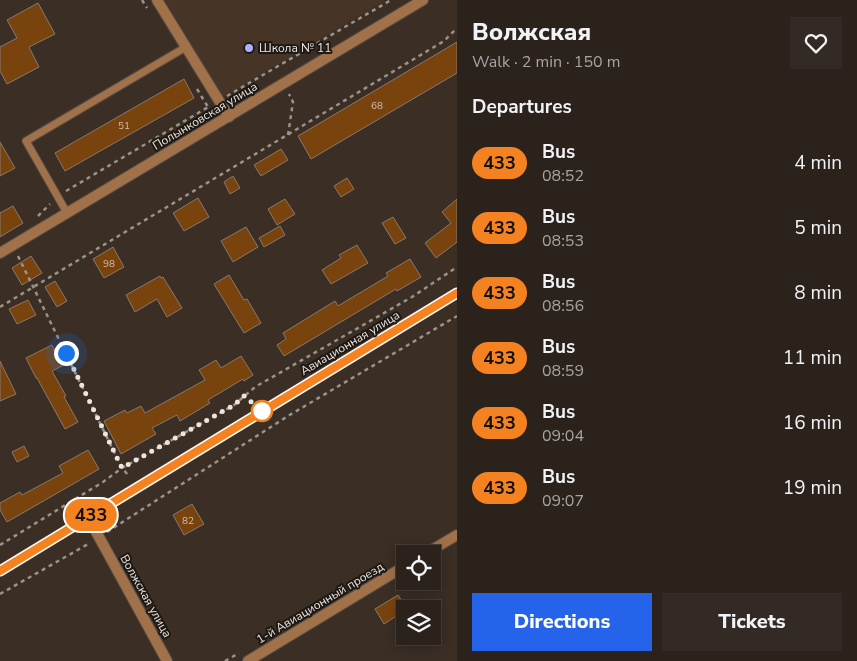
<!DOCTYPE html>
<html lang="en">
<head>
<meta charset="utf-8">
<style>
  body { margin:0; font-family:"Nunito Sans",sans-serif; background:#342a25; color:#f1f3f6; height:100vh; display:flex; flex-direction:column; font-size:19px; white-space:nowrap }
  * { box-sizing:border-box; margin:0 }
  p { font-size:16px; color:#a6a4a3 }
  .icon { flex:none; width:28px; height:28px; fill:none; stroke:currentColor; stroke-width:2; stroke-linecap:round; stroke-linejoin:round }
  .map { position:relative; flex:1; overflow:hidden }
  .side { display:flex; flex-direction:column; background:#2c221c; width:400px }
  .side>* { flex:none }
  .badge { padding:0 10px; border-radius:16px; font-size:18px; line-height:32px }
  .fabs { position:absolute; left:396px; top:545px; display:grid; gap:10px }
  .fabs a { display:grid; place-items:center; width:45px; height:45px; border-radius:0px; background:#2c221c; box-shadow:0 2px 12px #0003,0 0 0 1px #483f3b; font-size:25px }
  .you { position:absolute; width:25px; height:25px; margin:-12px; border:4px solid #fff; border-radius:50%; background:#1a73e8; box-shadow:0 0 0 8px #1a73e833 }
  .map>.badge { position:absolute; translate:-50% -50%; box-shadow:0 0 0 2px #fff }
  h2 { padding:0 15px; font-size:19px; line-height:45px }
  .round { display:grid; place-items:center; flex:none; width:52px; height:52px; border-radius:0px; background:#342a25 }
  .summary { display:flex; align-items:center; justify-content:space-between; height:85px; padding:0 15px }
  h1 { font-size:24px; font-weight:800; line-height:38px }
  .cta { display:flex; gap:10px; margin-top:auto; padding:10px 15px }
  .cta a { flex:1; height:58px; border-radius:0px; background:#2563eb; color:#fff; font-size:20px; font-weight:800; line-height:58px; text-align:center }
  .cta a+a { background:#342a25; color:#f1f3f6 }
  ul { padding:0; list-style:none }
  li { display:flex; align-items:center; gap:15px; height:65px; padding:0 15px }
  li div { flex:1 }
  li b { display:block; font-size:19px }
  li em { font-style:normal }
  li .badge { min-width:55px; font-weight:700; text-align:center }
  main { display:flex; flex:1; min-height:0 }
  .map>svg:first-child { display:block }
</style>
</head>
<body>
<main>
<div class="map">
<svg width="457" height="661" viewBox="0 0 457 661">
  <rect width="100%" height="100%" fill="#3a2e25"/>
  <!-- built -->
  <path fill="#463426" d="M164 0H386L223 97Z"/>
  <!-- building -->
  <g fill="#79430e" stroke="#88796e">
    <path d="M38 3 55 34 29 47 39 67 7 84 0 71V47L17 38 7 20Z"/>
    <path d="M457 42V73L311 159 298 136Z"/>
    <path d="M184 79 194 98 65 171 55 153Z"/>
    <path d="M0 142 15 168 0 176Z"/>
    <path d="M281 149 288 160 261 176 254 165Z"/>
    <path d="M233 176 240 188 230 194 224 182Z"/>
    <path d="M347 178 354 189 341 197 334 186Z"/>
    <path d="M198 198 209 217 184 231 173 213Z"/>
    <path d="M285 199 295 214 277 225 268 209Z"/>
    <path d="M457 199V242L436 258 425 243 451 223 442 212Z"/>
    <path d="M13 206 23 223 0 237V213Z"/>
    <path d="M393 217 406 238 395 244 382 223Z"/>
    <path d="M280 226 285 235 264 247 259 238Z"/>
    <path d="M246 227 258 247 233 262 221 241Z"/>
    <path d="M357 245 368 263 331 284 322 270 341 258 339 255Z"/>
    <path d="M113 247 124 267 104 278 93 259Z"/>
    <path d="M31 256 42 273 22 285 12 268Z"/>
    <path d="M410 259 421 277 397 291 396 289 284 356 277 345 286 339 283 333 335 301 338 306 388 276 386 273Z"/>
    <path d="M229 275 244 300 247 299 261 323 244 333 214 284Z"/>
    <path d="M160 276 161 278 163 277 182 308 167 317 157 299 135 312 126 295Z"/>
    <path d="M55 281 67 301 57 307 45 287Z"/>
    <path d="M28 300 36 315 17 324 9 309Z"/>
    <path d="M52 345 62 366 52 371 66 396 64 397 78 422 65 429 37 378H36L26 358Z"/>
    <path d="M241 356 253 375 244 381 243 379 208 400 210 403 180 421 177 415 152 428 156 434 121 454 104 421 125 410 127 413 141 406 145 413 205 380 199 370 216 360 221 368Z"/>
    <path d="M0 361 16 394 0 401Z"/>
    <path d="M24 446 29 456 17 462 12 452Z"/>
    <path d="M88 450 99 469 7 522 0 510V503L20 492 22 495 63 473 59 466Z"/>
    <path d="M192 504 204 524 184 535 173 515Z"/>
    <path d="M398 595 407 609 384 624 375 609Z"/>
  </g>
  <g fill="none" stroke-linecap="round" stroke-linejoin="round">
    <!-- service casing -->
    <g stroke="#574b43" stroke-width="9">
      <path id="service" d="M67 213 26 141 186 47"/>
    </g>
    <!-- minor casing -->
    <g stroke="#574b43" stroke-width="12">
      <g id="minor">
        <path d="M157 0 229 117"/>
        <path d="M88 517 167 661"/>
        <path d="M425 554 457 535"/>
        <path d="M248 661 405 566"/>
      </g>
    </g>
    <!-- tertiary casing -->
    <g stroke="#574b43" stroke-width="12">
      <path id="tertiary" d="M0 253 423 0"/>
    </g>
    <!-- secondary casing -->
    <g stroke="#574b43" stroke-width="12">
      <path id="secondary" d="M0 571 457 293"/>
    </g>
    <!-- path -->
    <g stroke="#9b928a" stroke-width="2.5" stroke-dasharray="4 4" stroke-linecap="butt">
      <path d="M142 0 147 8"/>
      <path d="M197 89 208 107"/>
      <path d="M227 96 391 0"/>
      <path d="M288 135 293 102 289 94"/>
      <path d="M66 191 210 106"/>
      <path d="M38 216 50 204"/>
      <path d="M18 256 122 468 128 475"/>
      <path d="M0 307 444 41 457 28"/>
      <path d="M107 532 288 416 457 316"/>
      <path d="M0 545 103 482 122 468 234 405 255 387 412 297 457 267"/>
      <path d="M402 554 417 546"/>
      <path d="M0 594 90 543"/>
      <path d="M225 661 239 653"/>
    </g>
    <!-- service -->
    <use href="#service" stroke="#a1714a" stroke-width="7"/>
    <!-- minor -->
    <use href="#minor" stroke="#a1714a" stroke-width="10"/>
    <!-- tertiary -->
    <use href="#tertiary" stroke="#a1714a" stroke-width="10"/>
    <!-- secondary -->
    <use href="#secondary" stroke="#e09353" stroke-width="10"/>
  </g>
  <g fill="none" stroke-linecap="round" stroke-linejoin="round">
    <!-- line casing -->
    <g stroke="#fff" stroke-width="11">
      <path id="line" d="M0 571 457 293"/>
    </g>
    <!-- line -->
    <use href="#line" stroke="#f58220" stroke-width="8"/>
    <!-- walk -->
    <path stroke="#ede5df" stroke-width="5" stroke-dasharray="0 9" d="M66 353 122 468 234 405 244 396 262 411"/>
  </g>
  <!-- markers -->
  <circle fill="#aeaefb" stroke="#1d1813" stroke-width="2" cx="249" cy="48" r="5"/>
  <circle fill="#fff" stroke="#f58220" stroke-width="2.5" cx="262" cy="411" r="10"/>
  <g text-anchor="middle" stroke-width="4" stroke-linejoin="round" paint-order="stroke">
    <!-- number labels -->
    <g font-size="10" fill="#d0bcab">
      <text x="377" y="109">68</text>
      <text x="124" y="129">51</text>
      <text x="109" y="267">98</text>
      <text x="188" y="524">82</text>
    </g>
    <!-- poi labels -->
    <g font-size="12" fill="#ede5df" stroke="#1d1813" text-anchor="start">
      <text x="259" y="52">Школа № 11</text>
    </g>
    <!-- street labels -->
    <g font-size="12" fill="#ede5df" stroke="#1d1813">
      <text transform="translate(205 116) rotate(-31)" y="4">Полынковская улица</text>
      <text transform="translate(350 343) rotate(-31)" y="4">Авиационная улица</text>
      <text transform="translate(146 596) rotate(61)" y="4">Волжская улица</text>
      <text transform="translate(320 603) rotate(-31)" y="4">1-й Авиационный проезд</text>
    </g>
  </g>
</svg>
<div class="fabs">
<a><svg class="icon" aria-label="locate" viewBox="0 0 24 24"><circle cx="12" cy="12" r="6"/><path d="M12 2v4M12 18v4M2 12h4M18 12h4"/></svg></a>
<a><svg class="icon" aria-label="layers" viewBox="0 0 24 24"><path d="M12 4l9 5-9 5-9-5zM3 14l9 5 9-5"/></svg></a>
</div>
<div class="you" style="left:66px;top:353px"></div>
<b class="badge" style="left:91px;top:515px;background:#f58220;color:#111">433</b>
</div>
<section class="side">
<div class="summary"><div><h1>Волжская</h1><p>Walk · 2 min · 150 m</p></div><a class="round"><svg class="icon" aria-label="heart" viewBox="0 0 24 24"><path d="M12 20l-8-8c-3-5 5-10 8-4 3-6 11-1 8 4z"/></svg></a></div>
<h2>Departures</h2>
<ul>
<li><span class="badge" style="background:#f58220;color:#111">433</span><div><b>Bus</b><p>08:52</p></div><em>4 min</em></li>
<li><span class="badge" style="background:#f58220;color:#111">433</span><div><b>Bus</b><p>08:53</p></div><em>5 min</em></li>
<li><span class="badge" style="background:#f58220;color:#111">433</span><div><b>Bus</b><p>08:56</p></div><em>8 min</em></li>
<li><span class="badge" style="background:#f58220;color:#111">433</span><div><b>Bus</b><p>08:59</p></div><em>11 min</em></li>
<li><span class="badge" style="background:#f58220;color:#111">433</span><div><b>Bus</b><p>09:04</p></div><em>16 min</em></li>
<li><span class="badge" style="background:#f58220;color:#111">433</span><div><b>Bus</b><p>09:07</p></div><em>19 min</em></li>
</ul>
<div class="cta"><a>Directions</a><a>Tickets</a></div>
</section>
</main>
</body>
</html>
